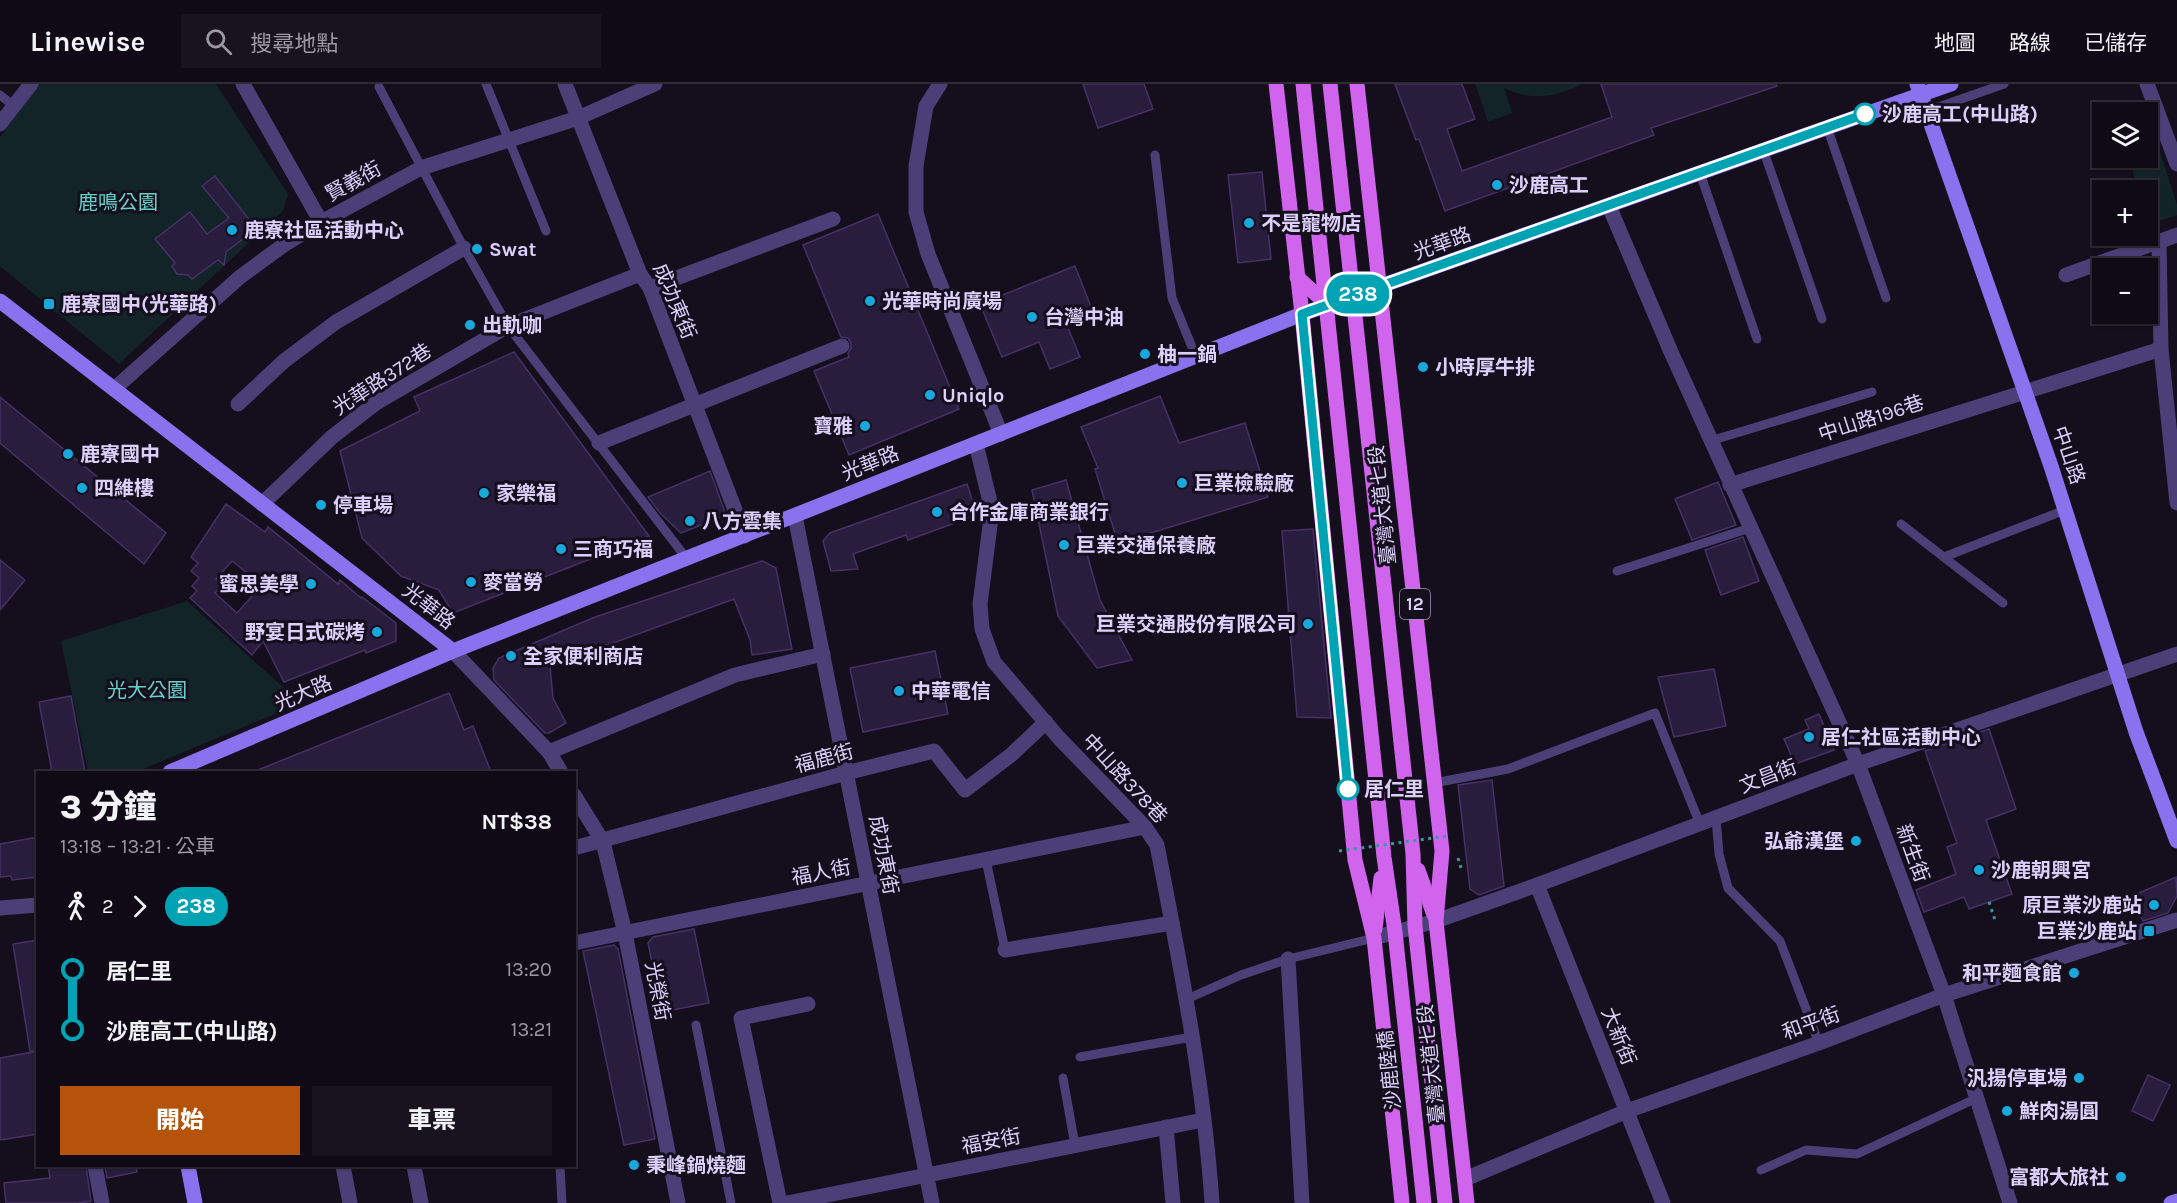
<!DOCTYPE html>
<html lang="zh-TW">
<head>
<meta charset="utf-8">
<style>
  body { margin:0; font-family:Karla,"Noto Sans TC",sans-serif; background:#18131f; color:#f1f3f6; height:100vh; display:flex; flex-direction:column; font-size:22px; white-space:nowrap }
  * { box-sizing:border-box; margin:0 }
  p { font-size:20px; color:#9b9aa1 }
  .icon { flex:none; width:33px; height:33px; fill:none; stroke:currentColor; stroke-width:2; stroke-linecap:round; stroke-linejoin:round }
  .map { position:relative; flex:1; overflow:hidden }
  .details { position:absolute; left:36px; top:687px; width:540px; height:396px; display:flex; flex-direction:column; background:#0f0a16; border-radius:0px; box-shadow:0 2px 4px #0004,0 0 0 2px #2f2b35 }
  .details>* { flex:none }
  .badge { padding:0 12px; border-radius:20px; font-size:21px; line-height:39px }
  .buttons { position:absolute; left:2092px; top:18px; display:grid; gap:12px }
  .buttons a { display:grid; place-items:center; width:66px; height:66px; border-radius:0px; background:#0f0a16; box-shadow:0 2px 4px #0004,0 0 0 2px #2f2b35; font-size:30px }
  .map>.badge { position:absolute; translate:-50% -50%; box-shadow:0 0 0 3px #fff }
  .legs { display:flex; align-items:center; gap:9px; height:66px; padding:0 24px; font-size:20px }
  .legs p { margin-inline-start:auto }
  .summary { display:flex; align-items:center; justify-content:space-between; height:102px; padding:0 24px }
  h1 { font-size:33px; font-weight:800; line-height:45px }
  .button { display:flex; gap:12px; margin-top:auto; padding:12px 24px }
  .button a { flex:1; height:69px; border-radius:0px; background:#b45309; color:#fff; font-size:24px; font-weight:800; line-height:69px; text-align:center }
  .button a+a { background:#18131f; color:#f1f3f6 }
  ul { padding:0 24px; list-style:none }
  li { display:flex; align-items:center; gap:21px; height:60px; font-size:22px }
  li i { display:grid; place-items:center; width:9px; height:100%; margin:0 8px; background:currentColor }
  li i::after { content:''; width:15px; height:15px; margin:-8px; border:4px solid; border-radius:50%; background:#0f0a16 }
  li p { margin-inline-start:auto }
  li:first-child i { background:linear-gradient(#0000 50%,currentColor 0) }
  li:last-child i { background:linear-gradient(currentColor 50%,#0000 0) }
  header { display:flex; align-items:center; gap:36px; box-sizing:border-box; height:84px; padding:0 30px; background:#0f0a16; border-bottom:2px solid #2f2b35 }
  header strong { font-size:28px }
  nav { display:flex; gap:33px; margin-inline-start:auto; font-size:21px }
  .search { width:420px; height:54px; background:#18131f; display:flex; align-items:center; gap:15px; box-sizing:border-box; padding:0 21px; border-radius:0px; color:#9b9aa1; font-size:22px }
  .map>svg:first-child { display:block }
</style>
</head>
<body>
<header>
<strong>Linewise</strong>
<div class="search"><svg class="icon" aria-label="search" viewBox="0 0 24 24"><circle cx="10" cy="10" r="6"/><path d="M15 15l6 6"/></svg>搜尋地點</div>
<nav><a>地圖</a><a>路線</a><a>已儲存</a></nav>
</header>
<div class="map">
<svg width="2177" height="1119" viewBox="0 0 2177 1119">
  <rect width="100%" height="100%" fill="#140e1d"/>
  <!-- green -->
  <g fill="#122427">
    <path d="M31 0H216L288 110 283 127 119 280 0 182V53L30 13Z"/>
    <path d="M1475 0H1582C1555 14 1532 17 1504 4L1512 29 1488 38Z"/>
    <path d="M2155 52 2177 121V131L2148 141V106H2137L2130 74H2148V55Z"/>
    <path d="M187 517 301 619 136 688H88L61 557Z"/>
  </g>
  <!-- building -->
  <g fill="#281d3c" stroke="#453166" stroke-width="1.5" fill-rule="evenodd">
    <path d="M1083 0H1144L1153 25 1098 44Z"/>
    <path d="M1395 0H1462L1475 35 1447 45 1462 87 1612 33 1601 0H1776L1777 2 1651 44 1654 51 1445 127 1419 55 1416 56Z"/>
    <path d="M1262 88 1271 175 1238 179 1228 91Z"/>
    <path d="M215 92 255 143 247 149 248 151 226 168 224 181 218 176 192 195 188 191 177 190 172 182 175 179 155 155 190 128 207 150 229 134 202 102Z"/>
    <path d="M878 130 959 325 849 371 814 287 849 273 848 269 851 264V259L848 254 841 253 803 161Z"/>
    <path d="M1075 182 1093 228 1066 239 1080 273 1050 285 1039 258 1002 273 980 220Z"/>
    <path d="M514 268 649 452 453 529 439 506 401 492 362 454 340 367 420 327 414 313Z"/>
    <path d="M1160 312 1179 359 1245 339 1268 413 1118 459 1095 385 1098 384 1081 343Z"/>
    <path d="M0 313 166 449 144 480 0 359Z"/>
    <path d="M710 387 726 431 681 449 660 429 648 413Z"/>
    <path d="M1066 396 1100 516 1132 576 1097 584 1058 532 1032 406Z"/>
    <path d="M1718 398 1736 441 1692 456 1675 415Z"/>
    <path d="M967 400 977 431 908 456 906 451 853 470 858 485 831 487 823 457 830 449Z"/>
    <path d="M226 420 265 448 268 443 338 500 340 496 361 514 362 513 396 539V557L366 569 365 566 284 598 263 557 252 571 190 514 197 507 192 502 199 494 191 487 198 479 191 473ZM232 477 262 501 237 529 215 509 222 501 216 495Z"/>
    <path d="M1313 445 1331 634 1297 633 1282 447Z"/>
    <path d="M1743 453 1759 497 1721 511 1705 466Z"/>
    <path d="M0 476 25 496 0 526Z"/>
    <path d="M762 477 776 484 792 565 752 571 750 556 734 515 550 582 553 614 566 639 549 649H545L494 596 493 584 499 574 541 556 595 533Z"/>
    <path d="M935 567 948 630 863 648 850 584Z"/>
    <path d="M1714 585 1726 642 1674 653 1658 593Z"/>
    <path d="M449 609 464 646 473 642 491 688H253Z"/>
    <path d="M71 612 85 688H52L39 618Z"/>
    <path d="M1819 630 1834 666 1795 680 1784 655 1809 645 1805 636Z"/>
    <path d="M1989 645 2016 725 1986 736 2012 810 1969 825 1964 813 1924 828 1916 806 1956 790 1947 763 1957 759 1925 667Z"/>
    <path d="M1492 696 1504 802 1479 811 1470 805 1458 701Z"/>
    <path d="M38 753V793L12 796 11 792 0 793V760Z"/>
    <path d="M2176 793 2177 812 2168 829 2143 837 2132 812Z"/>
    <path d="M694 845 709 919 662 928 648 859 653 853Z"/>
    <path d="M38 856V967H30L13 860Z"/>
    <path d="M614 861 618 865 655 1055 624 1061 583 867Z"/>
    <path d="M38 967V1050L0 1056V974Z"/>
    <path d="M2148 991 2170 1001 2153 1037 2132 1027Z"/>
    <path d="M48 1082H86L91 1117 78 1119H6L4 1099 50 1094Z"/>
    <path d="M105 1082H136L137 1088 107 1094Z"/>
  </g>
  <g fill="none" stroke-linecap="round" stroke-linejoin="round">
    <!-- path -->
    <g stroke="#3b98a3" stroke-width="3" stroke-dasharray="3 4.5" stroke-linecap="butt">
      <path d="M1458 774 1461 784"/>
      <path d="M1989 818 1996 839"/>
    </g>
    <!-- lane -->
    <g stroke="#4a3f77" stroke-width="9">
      <path d="M486 0 546 147"/>
      <path d="M379 3 464 164 508 242 687 475"/>
      <path d="M0 11 14 22"/>
      <path d="M1927 27 2004 0"/>
      <path d="M1827 43 1886 214"/>
      <path d="M1763 65 1822 235"/>
      <path d="M1155 71 1172 214 1196 273"/>
      <path d="M1700 89 1757 255"/>
      <path d="M1710 357 1872 308"/>
      <path d="M1901 440 2003 519"/>
      <path d="M1944 473 2065 426"/>
      <path d="M1617 487 1750 444"/>
      <path d="M1434 699 1508 685 1655 629 1700 740"/>
      <path d="M1716 734 1719 770 1728 804 1780 857 1819 959"/>
      <path d="M986 776 1005 866"/>
      <path d="M1187 915 1241 891 1288 875 1374 854"/>
      <path d="M696 941 731 1119"/>
      <path d="M1080 973 1192 953"/>
      <path d="M1063 994 1075 1061"/>
      <path d="M560 1082 562 1119"/>
      <path d="M1761 1086 1806 1066 1857 1070 1977 1014"/>
    </g>
    <!-- street -->
    <g stroke="#4a3f77" stroke-width="15">
      <path d="M243 0 321 138"/>
      <path d="M565 0 640 190 650 204 745 452"/>
      <path d="M940 0 926 22 916 82V128L928 170 1001 350"/>
      <path d="M2147 0 2177 80"/>
      <path d="M0 40 31 0"/>
      <path d="M1609 122 1671 268 1858 680 1944 911 2010 1119"/>
      <path d="M2159 158 2161 265 2177 419"/>
      <path d="M2066 191 2177 151"/>
      <path d="M650 204 833 135"/>
      <path d="M114 305 240 193 285 160 321 138 421 84 578 34 655 0"/>
      <path d="M238 320 284 277 336 238 464 164"/>
      <path d="M599 359 842 262"/>
      <path d="M976 360 992 426 980 520 982 545 994 578 1059 654 1145 743 1157 761C1180 879 1204 999 1212 1119"/>
      <path d="M1730 401 2161 265"/>
      <path d="M262 420 332 353 376 319 508 242 640 190"/>
      <path d="M795 432 932 1119"/>
      <path d="M453 567 549 668 561 688"/>
      <path d="M549 668 735 591 823 570"/>
      <path d="M574 711 603 758 625 849 678 1119"/>
      <path d="M574 764 846 689 934 667 965 706 1011 671 1046 638"/>
      <path d="M1537 801 1663 1119"/>
      <path d="M0 824 38 821"/>
      <path d="M1374 854 1436 837 1537 801 1858 680 2177 570"/>
      <path d="M574 859 1145 743"/>
      <path d="M1005 866 1172 839"/>
      <path d="M1288 875 1302 1119"/>
      <path d="M1166 1043 1173 1119"/>
      <path d="M95 1082 102 1119"/>
      <path d="M343 1082 350 1119"/>
      <path d="M414 1082 421 1119"/>
      <path d="M1465 1095 1627 1027 1819 959 1944 911 2177 836"/>
      <path d="M780 1119 741 934 808 920"/>
      <path d="M787 1119 1203 1036"/>
    </g>
    <!-- secondary -->
    <g stroke="#8a72ef" stroke-width="15">
      <path d="M1917 0 2051 382 2136 648 2177 757"/>
      <path d="M0 217 453 567"/>
      <path d="M170 688 453 567 1302 230 1843 38"/>
      <path d="M188 1082 195 1119"/>
      <path d="M2171 1119 2177 1117"/>
    </g>
    <!-- primary -->
    <g stroke="#d164ed" stroke-width="15">
      <path d="M1276 0 1302 230 1355 776 1374 854 1402 1119"/>
      <path d="M1303 0 1384 773 1395 848 1424 1119"/>
      <path d="M1330 0 1413 770 1415 842 1445 1119"/>
      <path d="M1357 0 1442 767 1436 837 1467 1119"/>
      <path d="M1297 193 1328 221"/>
      <path d="M1418 786 1434 831"/>
      <path d="M1375 845 1381 794"/>
    </g>
    <!-- path-bridge -->
    <path stroke="#3b98a3" stroke-width="3" stroke-dasharray="3 4.5" stroke-linecap="butt" d="M1339 767 1448 752"/>
    <!-- secondary-bridge -->
    <path stroke="#8a72ef" stroke-width="15" d="M1843 38 1951 0"/>
  </g>
  <g fill="none" stroke-linecap="round" stroke-linejoin="round">
    <!-- line-1 casing -->
    <g stroke="#fff" stroke-width="14">
      <path id="line-1" d="M1348 705 1302 230 1865 30"/>
    </g>
    <!-- line-1 -->
    <use href="#line-1" stroke="#00a3b4" stroke-width="9"/>
  </g>
  <!-- markers -->
  <g fill="#fff" stroke="#00a3b4" stroke-width="3">
    <circle cx="1865" cy="30" r="10"/>
    <circle cx="1348" cy="705" r="10"/>
  </g>
  <g fill="#19a8dc" stroke="#140e1d" stroke-width="2">
    <circle cx="1497" cy="101" r="6"/>
    <circle cx="1249" cy="139" r="6"/>
    <circle cx="232" cy="146" r="6"/>
    <circle cx="477" cy="165" r="6"/>
    <circle cx="870" cy="217" r="6"/>
    <rect x="43" y="214" width="12" height="12" rx="3"/>
    <circle cx="1032" cy="233" r="6"/>
    <circle cx="470" cy="241" r="6"/>
    <circle cx="1145" cy="270" r="6"/>
    <circle cx="1423" cy="283" r="6"/>
    <circle cx="930" cy="311" r="6"/>
    <circle cx="865" cy="342" r="6"/>
    <circle cx="68" cy="370" r="6"/>
    <circle cx="1182" cy="399" r="6"/>
    <circle cx="82" cy="404" r="6"/>
    <circle cx="484" cy="409" r="6"/>
    <circle cx="321" cy="421" r="6"/>
    <circle cx="937" cy="428" r="6"/>
    <circle cx="690" cy="437" r="6"/>
    <circle cx="1064" cy="461" r="6"/>
    <circle cx="561" cy="465" r="6"/>
    <circle cx="471" cy="498" r="6"/>
    <circle cx="311" cy="500" r="6"/>
    <circle cx="1308" cy="540" r="6"/>
    <circle cx="377" cy="548" r="6"/>
    <circle cx="511" cy="572" r="6"/>
    <circle cx="899" cy="607" r="6"/>
    <circle cx="1809" cy="653" r="6"/>
    <circle cx="1856" cy="757" r="6"/>
    <circle cx="1979" cy="786" r="6"/>
    <circle cx="2154" cy="821" r="6"/>
    <rect x="2143" y="841" width="12" height="12" rx="3"/>
    <circle cx="2074" cy="889" r="6"/>
    <circle cx="2079" cy="994" r="6"/>
    <circle cx="2007" cy="1027" r="6"/>
    <circle cx="634" cy="1081" r="6"/>
    <circle cx="2121" cy="1093" r="6"/>
  </g>
  <g text-anchor="middle" stroke-width="6" stroke-linejoin="round" paint-order="stroke">
    <!-- shield labels -->
    <rect fill="#140e1d" stroke="#a096b8" stroke-width="1.5" x="1400" y="505" width="30" height="30" rx="4.5"/>
    <g font-size="18" font-weight="bold" fill="#dcd0fa">
      <text x="1415" y="526">12</text>
    </g>
    <!-- stop labels -->
    <g font-size="20" font-weight="bold" fill="#dcd0fa" stroke="#140e1d" text-anchor="start">
      <text x="1882" y="37">沙鹿高工(中山路)</text>
      <text x="1364" y="712">居仁里</text>
    </g>
    <!-- street labels -->
    <g font-size="20" fill="#dcd0fa" stroke="#140e1d">
      <text transform="translate(353 97) rotate(-29)" y="7">賢義街</text>
      <text transform="translate(1442 159) rotate(-20)" y="7">光華路</text>
      <text transform="translate(675 217) rotate(67)" y="7">成功東街</text>
      <text transform="translate(382 295) rotate(-33)" y="7">光華路372巷</text>
      <text transform="translate(1871 334) rotate(-18)" y="7">中山路196巷</text>
      <text transform="translate(2069 371) rotate(71)" y="7">中山路</text>
      <text transform="translate(870 379) rotate(-22)" y="7">光華路</text>
      <text transform="translate(1382 421) rotate(-96)" y="7">臺灣大道七段</text>
      <text transform="translate(429 522) rotate(38)" y="7">光華路</text>
      <text transform="translate(303 609) rotate(-23)" y="7">光大路</text>
      <text transform="translate(824 674) rotate(-15)" y="7">福鹿街</text>
      <text transform="translate(1768 692) rotate(-21)" y="7">文昌街</text>
      <text transform="translate(1125 694) rotate(47)" y="7">中山路378巷</text>
      <text transform="translate(1913 769) rotate(70)" y="7">新生街</text>
      <text transform="translate(884 771) rotate(79)" y="7">成功東街</text>
      <text transform="translate(821 788) rotate(-11)" y="7">福人街</text>
      <text transform="translate(658 907) rotate(79)" y="7">光榮街</text>
      <text transform="translate(1811 939) rotate(-20)" y="7">和平街</text>
      <text transform="translate(1619 952) rotate(68)" y="7">大新街</text>
      <text transform="translate(1431 980) rotate(-96)" y="7">臺灣大道七段</text>
      <text transform="translate(1389 986) rotate(-96)" y="7">沙鹿陸橋</text>
      <text transform="translate(991 1057) rotate(-11)" y="7">福安街</text>
    </g>
    <!-- poi labels -->
    <g font-size="20" font-weight="bold" fill="#dcd0fa" stroke="#140e1d" text-anchor="start">
      <text x="1509" y="108">沙鹿高工</text>
      <text x="1261" y="146">不是寵物店</text>
      <text x="244" y="153">鹿寮社區活動中心</text>
      <text x="489" y="172">Swat</text>
      <text x="882" y="224">光華時尚廣場</text>
      <text x="61" y="227">鹿寮國中(光華路)</text>
      <text x="1044" y="240">台灣中油</text>
      <text x="482" y="248">出軌咖</text>
      <text x="1157" y="277">柚一鍋</text>
      <text x="1435" y="290">小時厚牛排</text>
      <text x="942" y="318">Uniqlo</text>
      <text x="853" y="349" text-anchor="end">寶雅</text>
      <text x="80" y="377">鹿寮國中</text>
      <text x="1194" y="406">巨業檢驗廠</text>
      <text x="94" y="411">四維樓</text>
      <text x="496" y="416">家樂福</text>
      <text x="333" y="428">停車場</text>
      <text x="949" y="435">合作金庫商業銀行</text>
      <text x="702" y="444">八方雲集</text>
      <text x="1076" y="468">巨業交通保養廠</text>
      <text x="573" y="472">三商巧福</text>
      <text x="483" y="505">麥當勞</text>
      <text x="299" y="507" text-anchor="end">蜜思美學</text>
      <text x="1296" y="547" text-anchor="end">巨業交通股份有限公司</text>
      <text x="365" y="555" text-anchor="end">野宴日式碳烤</text>
      <text x="523" y="579">全家便利商店</text>
      <text x="911" y="614">中華電信</text>
      <text x="1821" y="660">居仁社區活動中心</text>
      <text x="1844" y="764" text-anchor="end">弘爺漢堡</text>
      <text x="1991" y="793">沙鹿朝興宮</text>
      <text x="2142" y="828" text-anchor="end">原巨業沙鹿站</text>
      <text x="2137" y="854" text-anchor="end">巨業沙鹿站</text>
      <text x="2062" y="896" text-anchor="end">和平麵食館</text>
      <text x="2067" y="1001" text-anchor="end">汎揚停車場</text>
      <text x="2019" y="1034">鮮肉湯圓</text>
      <text x="646" y="1088">秉峰鍋燒麵</text>
      <text x="2109" y="1100" text-anchor="end">富都大旅社</text>
    </g>
    <!-- park labels -->
    <g font-size="20" fill="#65d1c8" stroke="#140e1d">
      <text x="118" y="125">鹿鳴公園</text>
      <text x="147" y="613">光大公園</text>
    </g>
  </g>
</svg>
<div class="buttons">
<a><svg class="icon" aria-label="layers" viewBox="0 0 24 24"><path d="M12 4l9 5-9 5-9-5zM3 14l9 5 9-5"/></svg></a>
<a>+</a>
<a>−</a>
</div>
<b class="badge" style="left:1358px;top:210px;background:#00a3b4;color:#fff">238</b>
<section class="details">
<div class="summary"><div><h1>3 分鐘</h1><p>13:18 – 13:21 · 公車</p></div><b>NT$38</b></div>
<div class="legs"><svg class="icon" aria-label="walk" viewBox="0 0 24 24"><circle cx="13" cy="4" r="2"/><path d="M13 8l-2 6 4 7M11 14l-3 7M7 12l3-4h3l4 4"/></svg>2<svg class="icon" aria-label="forward" viewBox="0 0 24 24"><path d="M9 5l7 7-7 7"/></svg><b class="badge" style="background:#00a3b4;color:#fff">238</b></div>
<ul>
<li><i style="color:#00a3b4"></i><b>居仁里</b><p>13:20</p></li>
<li><i style="color:#00a3b4"></i><b>沙鹿高工(中山路)</b><p>13:21</p></li>
</ul>
<div class="button"><a>開始</a><a>車票</a></div>
</section>
</div>
</body>
</html>
